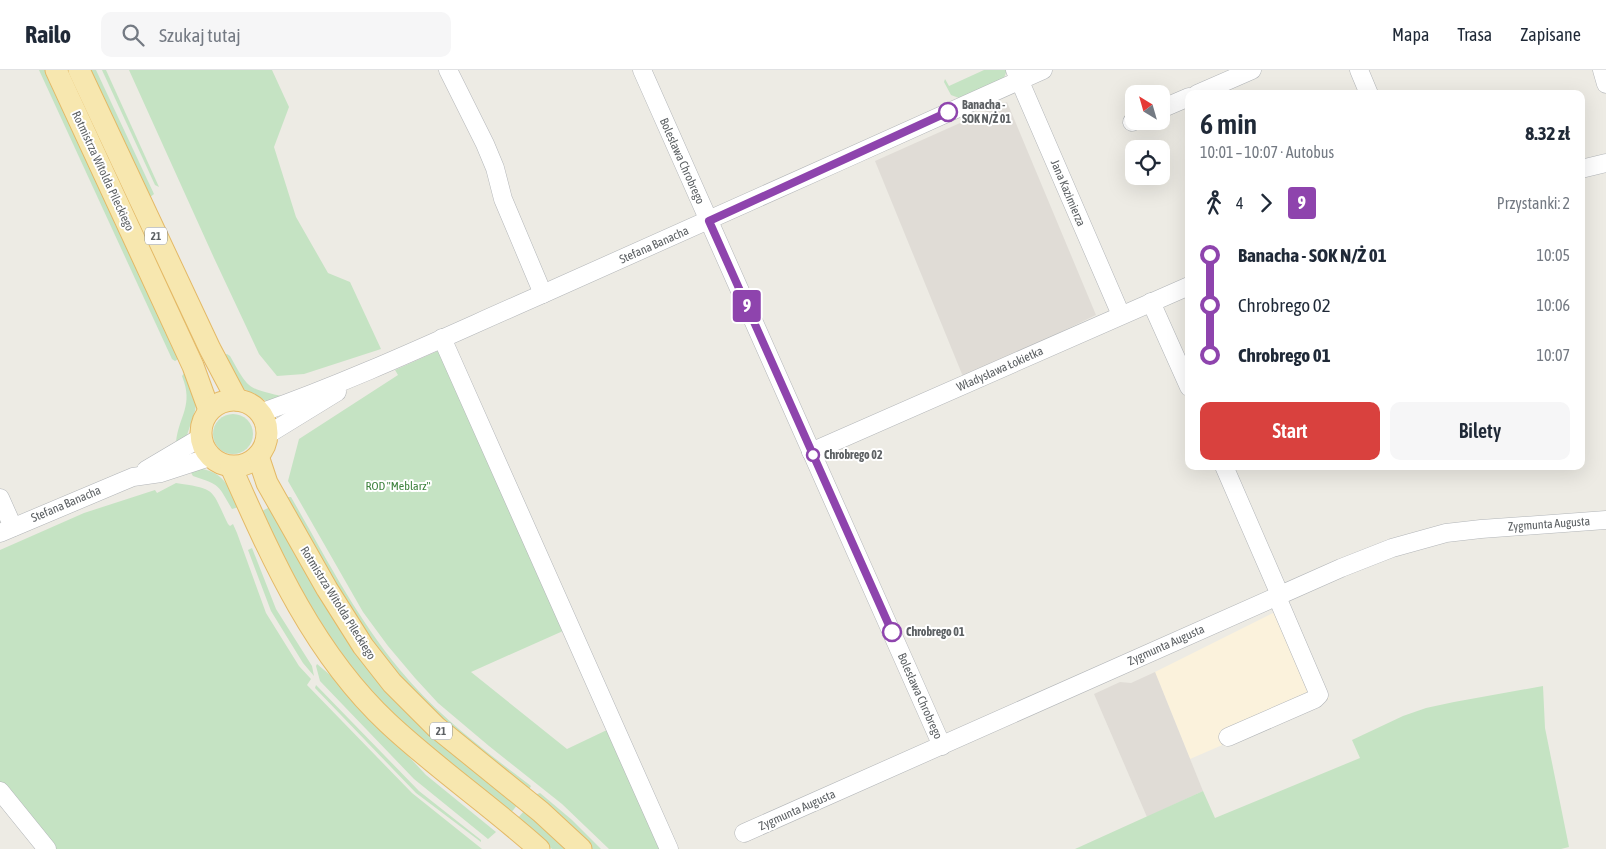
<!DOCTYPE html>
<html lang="pl">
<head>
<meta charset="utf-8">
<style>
  body { margin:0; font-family:"Asap Condensed",sans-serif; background:#f6f6f7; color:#1f2937; height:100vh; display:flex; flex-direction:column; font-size:19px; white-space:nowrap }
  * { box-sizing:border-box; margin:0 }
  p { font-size:16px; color:#747a83 }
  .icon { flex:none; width:28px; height:28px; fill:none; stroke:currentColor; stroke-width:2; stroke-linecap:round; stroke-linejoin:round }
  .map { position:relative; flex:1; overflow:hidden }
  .drawer { position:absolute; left:1185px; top:20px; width:400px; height:380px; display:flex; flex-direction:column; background:#fff; border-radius:10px; box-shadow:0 5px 20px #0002 }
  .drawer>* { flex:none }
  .badge { padding:0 10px; border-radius:4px; font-size:18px; line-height:32px }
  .needle { width:32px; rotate:323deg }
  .buttons { position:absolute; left:1125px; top:15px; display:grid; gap:10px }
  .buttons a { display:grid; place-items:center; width:45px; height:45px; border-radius:10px; background:#fff; box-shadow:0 5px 20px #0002; font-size:25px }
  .map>.badge { position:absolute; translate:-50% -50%; box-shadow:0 0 0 2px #fff }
  .legs { display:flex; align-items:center; gap:8px; height:55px; padding:0 15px; font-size:16px }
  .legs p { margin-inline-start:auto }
  .overview { display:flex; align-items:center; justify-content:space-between; height:85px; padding:0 15px }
  h1 { font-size:28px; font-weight:600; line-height:38px }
  .button { display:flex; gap:10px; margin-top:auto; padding:10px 15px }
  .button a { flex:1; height:58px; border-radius:10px; background:#d9413e; color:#fff; font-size:20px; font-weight:600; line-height:58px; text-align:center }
  .button a+a { background:#f6f6f7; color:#1f2937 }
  ul { padding:0 15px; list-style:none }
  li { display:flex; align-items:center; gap:18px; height:50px; font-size:19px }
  li i { display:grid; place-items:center; width:8px; height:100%; margin:0 6px; background:currentColor }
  li i::after { content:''; width:12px; height:12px; margin:-6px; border:4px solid; border-radius:50%; background:#fff }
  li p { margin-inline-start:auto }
  li:first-child i { background:linear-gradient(#0000 50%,currentColor 0) }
  li:last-child i { background:linear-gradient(currentColor 50%,#0000 0) }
  header { display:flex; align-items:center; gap:30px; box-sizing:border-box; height:70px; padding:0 25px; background:#fff; border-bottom:1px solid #e0e1e3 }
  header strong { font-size:24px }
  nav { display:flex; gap:28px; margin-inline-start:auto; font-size:18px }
  .search { width:350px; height:45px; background:#f6f6f7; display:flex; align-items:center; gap:12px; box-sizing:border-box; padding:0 18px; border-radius:10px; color:#747a83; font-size:19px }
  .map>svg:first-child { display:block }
</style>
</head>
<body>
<header>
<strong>Railo</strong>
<div class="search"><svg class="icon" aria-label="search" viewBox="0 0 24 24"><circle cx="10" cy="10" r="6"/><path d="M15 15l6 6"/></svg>Szukaj tutaj</div>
<nav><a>Mapa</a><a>Trasa</a><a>Zapisane</a></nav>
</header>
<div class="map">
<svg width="1606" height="779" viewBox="0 0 1606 779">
  <rect width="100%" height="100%" fill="#edebe4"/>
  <!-- commercial -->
  <path fill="#fbf2dc" d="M1287 536 1329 629 1190 689 1155 602Z"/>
  <!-- education -->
  <g fill="#e0dcd6">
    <path d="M1007 32 1096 245 964 309 875 91Z"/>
    <path d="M1155 602 1203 721 1147 747 1094 624 1120 612 1131 613Z"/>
  </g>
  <!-- green -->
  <g fill="#c5e3c3">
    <path d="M39 0H47L180 288 175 291 172 289Z"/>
    <path d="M87 0H96L154 124 149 128Z"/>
    <path d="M102 0H106L159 117 155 115Z"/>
    <path d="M129 0H272L289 37 274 77 296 147 328 203 350 212 381 279 304 304 277 306 259 284 214 188Z"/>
    <path d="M984 0H1007L1004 8 959 28 951 25 944 12 945 9 949 16Z"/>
    <path d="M440 280 563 561 471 602 567 679 609 659 662 779H609L562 734 489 676 438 633 415 608 388 576 363 542 288 411 299 369 398 305 395 300Z"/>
    <path d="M227 284 230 286C249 320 247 318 285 327L266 331 242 318 221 286Z"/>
    <path d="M186 301 196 335 195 341 187 365 185 369 176 372C179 345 194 336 182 306Z"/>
    <circle cx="233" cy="364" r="20"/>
    <path d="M188 398C221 398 226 411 239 437L232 439C217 414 222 416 193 406Z"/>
    <path d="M176 413C217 419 211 419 228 454L230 456 233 454 237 463 266 543 299 596 311 609 307 615 412 723 482 779H54L0 713V480L84 443 155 420 157 423Z"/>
    <path d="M288 427H291C325 486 356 547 400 600 437 645 485 681 531 716L528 722 462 670 385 593 284 429Z"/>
    <path d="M270 437 328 536 518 734 510 744 384 639 331 576 260 442Z"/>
    <path d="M252 478 276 539 312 596 314 606 303 593 271 541 248 480Z"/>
    <path d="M317 594 342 615 426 705 496 762 488 769 414 709 320 611 316 596Z"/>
    <path d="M316 615 419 721 481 770V772L416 723 315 618Z"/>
    <path d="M1543 616 1545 658 1569 777 1561 779H1075L1203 721 1215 748 1360 688 1352 670 1403 646 1426 638 1454 632Z"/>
    <path d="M540 723 572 750 601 779H591L534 727 537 724Z"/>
    <path d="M525 740 570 779H552L517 749Z"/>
  </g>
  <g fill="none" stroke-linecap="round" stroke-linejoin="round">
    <!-- minor casing -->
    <g stroke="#b2b5b8" stroke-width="19">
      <g id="minor">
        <path d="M448 0 485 74 495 98 503 129 543 224"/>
        <path d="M642 0 942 676"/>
        <path d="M1015 0 1121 245"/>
        <path d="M1359 0 1369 24"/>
        <path d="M1602 0 1606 14"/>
        <path d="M1197 24 1252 0"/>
        <path d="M1161 39 1189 27"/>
        <path d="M1132 52 1134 51"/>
        <path d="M1581 99 1606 93"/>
        <path d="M1151 232 1189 317"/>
        <path d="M442 268 669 779"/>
        <path d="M260 343C357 309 451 264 545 223 711 150 877 74 1043 0"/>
        <path d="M267 365 337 322"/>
        <path d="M811 382 1189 216"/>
        <path d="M1224 396 1280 525"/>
        <path d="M146 400 200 368"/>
        <path d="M0 428 13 457"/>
        <path d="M0 463 121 412 133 407 161 403 210 387"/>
        <path d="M1228 667 1315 629 1319 625 1277 527"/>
        <path d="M0 721 47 779"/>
        <path d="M744 763 1341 498 1392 478 1446 463 1481 459 1606 450"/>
      </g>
    </g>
    <!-- major casing -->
    <g stroke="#e4b966" stroke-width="23">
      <g id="major">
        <path d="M56 0 193 296 209 340"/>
        <path d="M79 0 210 279 237 330"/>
        <circle cx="234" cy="363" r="33"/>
        <path d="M258 386 267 413 327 519 363 576 392 613 436 657 541 742 581 779"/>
        <path d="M231 397C272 489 313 583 388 653 436 698 490 735 539 779"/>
      </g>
    </g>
    <!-- minor -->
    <use href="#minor" stroke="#fff" stroke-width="18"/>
    <!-- major -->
    <use href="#major" stroke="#f7e7af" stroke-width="21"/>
  </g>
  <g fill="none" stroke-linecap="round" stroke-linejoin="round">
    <!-- line-1 casing -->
    <g stroke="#fff" stroke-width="11">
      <path id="line-1" d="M892 562 709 151 948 42"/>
    </g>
    <!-- line-1 -->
    <use href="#line-1" stroke="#8e44ad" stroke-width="8"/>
  </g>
  <!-- markers -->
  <g fill="#fff" stroke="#8e44ad" stroke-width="2.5">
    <circle cx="948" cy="42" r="9"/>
    <circle cx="813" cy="385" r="6"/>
    <circle cx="892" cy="562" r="9"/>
  </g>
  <g text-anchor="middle" stroke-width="4" stroke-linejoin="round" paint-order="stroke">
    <!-- shield labels -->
    <g fill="#fff" stroke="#8d9092" stroke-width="1">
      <rect x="145" y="157.5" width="22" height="17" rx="4"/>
      <rect x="430" y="652.5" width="22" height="17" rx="4"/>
    </g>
    <g font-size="11" font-weight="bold" fill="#5c6063">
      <text x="156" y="170">21</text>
      <text x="441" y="665">21</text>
    </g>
    <!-- stop labels -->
    <g font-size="12" font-weight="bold" fill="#5c6063" stroke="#fff" text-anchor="start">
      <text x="962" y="39">Banacha -<tspan x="962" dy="14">SOK N/Ż 01</tspan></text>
      <text x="824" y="389">Chrobrego 02</text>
      <text x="906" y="566">Chrobrego 01</text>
    </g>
    <!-- street labels -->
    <g font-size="12" fill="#5c6063" stroke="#fff">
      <text transform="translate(682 91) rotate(66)" y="4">Bolesława Chrobrego</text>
      <text transform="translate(103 101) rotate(65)" y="4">Rotmistrza Witolda Pileckiego</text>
      <text transform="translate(1068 123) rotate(67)" y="4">Jana Kazimierza</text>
      <text transform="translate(654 175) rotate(-24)" y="4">Stefana Banacha</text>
      <text transform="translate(1000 299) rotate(-24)" y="4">Władysława Łokietka</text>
      <text transform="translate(66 434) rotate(-23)" y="4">Stefana Banacha</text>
      <text transform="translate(1549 454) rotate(-4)" y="4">Zygmunta Augusta</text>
      <text transform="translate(338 533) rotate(58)" y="4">Rotmistrza Witolda Pileckiego</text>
      <text transform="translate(1166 575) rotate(-24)" y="4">Zygmunta Augusta</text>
      <text transform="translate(920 626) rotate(66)" y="4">Bolesława Chrobrego</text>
      <text transform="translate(797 740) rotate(-24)" y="4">Zygmunta Augusta</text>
    </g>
    <!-- park labels -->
    <g font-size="12" fill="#3e823d" stroke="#fff">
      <text x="398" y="420">ROD "Meblarz"</text>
    </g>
  </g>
</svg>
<div class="buttons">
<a><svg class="needle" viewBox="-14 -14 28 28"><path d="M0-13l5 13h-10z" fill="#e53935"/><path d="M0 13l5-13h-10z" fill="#747a83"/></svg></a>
<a><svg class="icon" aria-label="locate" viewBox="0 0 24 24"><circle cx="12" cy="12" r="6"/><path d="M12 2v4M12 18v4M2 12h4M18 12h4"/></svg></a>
</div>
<b class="badge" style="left:747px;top:236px;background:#8e44ad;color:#fff">9</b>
<section class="drawer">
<div class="overview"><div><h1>6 min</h1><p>10:01 – 10:07 · Autobus</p></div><b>8.32 zł</b></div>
<div class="legs"><svg class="icon" aria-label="walk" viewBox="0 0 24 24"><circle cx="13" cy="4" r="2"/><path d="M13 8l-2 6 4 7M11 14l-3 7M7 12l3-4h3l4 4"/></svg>4<svg class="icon" aria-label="forward" viewBox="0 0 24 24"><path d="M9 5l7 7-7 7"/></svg><b class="badge" style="background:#8e44ad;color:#fff">9</b><p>Przystanki: 2</p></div>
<ul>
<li><i style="color:#8e44ad"></i><b>Banacha - SOK N/Ż 01</b><p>10:05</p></li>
<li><i style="color:#8e44ad"></i><span>Chrobrego 02</span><p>10:06</p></li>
<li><i style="color:#8e44ad"></i><b>Chrobrego 01</b><p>10:07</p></li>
</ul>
<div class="button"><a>Start</a><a>Bilety</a></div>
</section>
</div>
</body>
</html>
